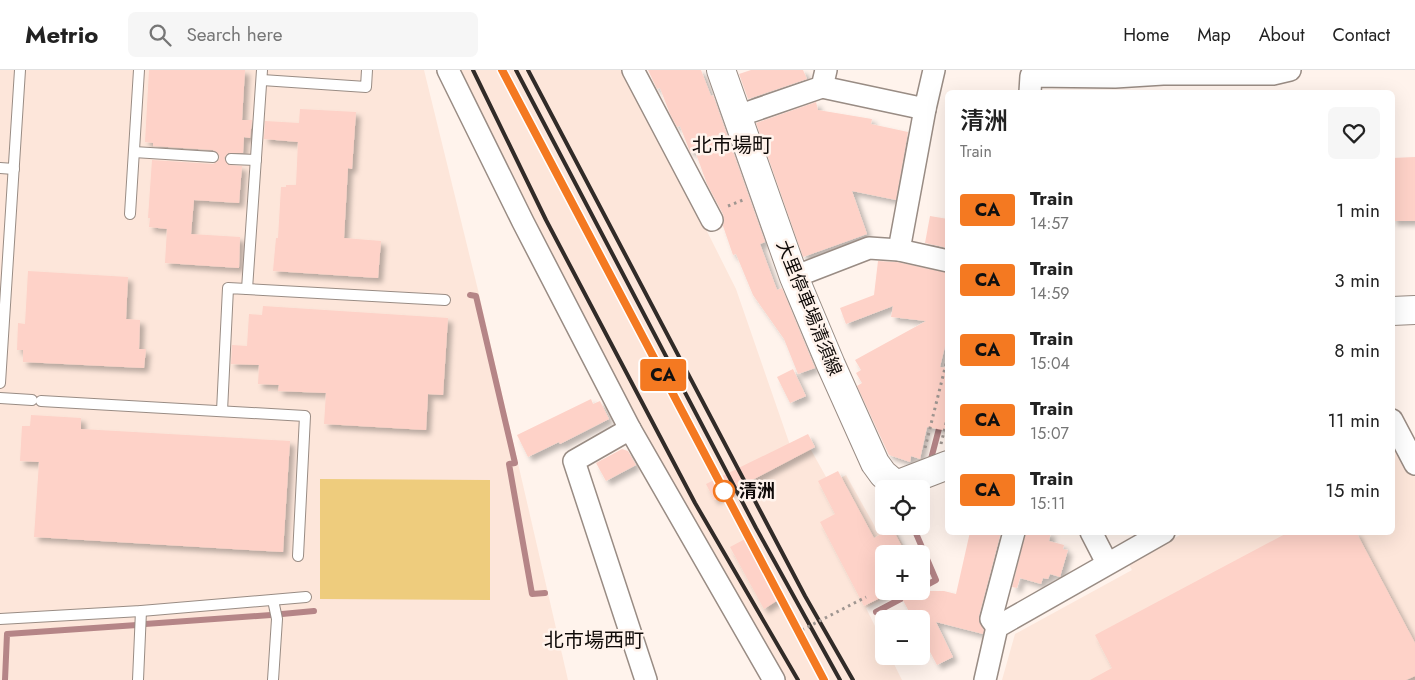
<!DOCTYPE html>
<html lang="en">
<head>
<meta charset="utf-8">
<style>
  body { margin:0; font-family:Jost,"Noto Sans JP",sans-serif; background:#f6f6f6; color:#222; height:100vh; display:flex; flex-direction:column; font-size:19px; white-space:nowrap }
  * { box-sizing:border-box; margin:0 }
  p { font-size:16px; color:#767676 }
  .icon { flex:none; width:28px; height:28px; fill:none; stroke:currentColor; stroke-width:2; stroke-linecap:round; stroke-linejoin:round }
  .map { position:relative; flex:1; overflow:hidden }
  .drawer { position:absolute; left:945px; top:20px; width:450px; height:445px; display:flex; flex-direction:column; background:#fff; border-radius:8px; box-shadow:0 5px 20px #0002 }
  .drawer>* { flex:none }
  .badge { padding:0 10px; border-radius:4px; font-size:18px; line-height:32px }
  .fabs { position:absolute; left:875px; top:410px; display:grid; gap:10px }
  .fabs a { display:grid; place-items:center; width:55px; height:55px; border-radius:8px; background:#fff; box-shadow:0 5px 20px #0002; font-size:25px }
  .map>.badge { position:absolute; translate:-50% -50%; box-shadow:0 0 0 2px #fff }
  .round { display:grid; place-items:center; flex:none; width:52px; height:52px; border-radius:8px; background:#f6f6f6 }
  .head { display:flex; align-items:center; justify-content:space-between; height:85px; padding:0 15px }
  h1 { font-size:24px; font-weight:600; line-height:38px }
  ul { padding:0; list-style:none }
  li { display:flex; align-items:center; gap:15px; height:70px; padding:0 15px }
  li div { flex:1 }
  li b { display:block; font-size:19px }
  li em { font-style:normal }
  li .badge { min-width:55px; font-weight:700; text-align:center }
  header { display:flex; align-items:center; gap:30px; box-sizing:border-box; height:70px; padding:0 25px; background:#fff; border-bottom:1px solid #e0e0e0 }
  header strong { font-size:24px }
  nav { display:flex; gap:28px; margin-inline-start:auto; font-size:18px }
  .search { width:350px; height:45px; background:#f6f6f6; display:flex; align-items:center; gap:12px; box-sizing:border-box; padding:0 18px; border-radius:8px; color:#767676; font-size:19px }
  .map>svg:first-child { display:block }
</style>
</head>
<body>
<header>
<strong>Metrio</strong>
<div class="search"><svg class="icon" aria-label="search" viewBox="0 0 24 24"><circle cx="10" cy="10" r="6"/><path d="M15 15l6 6"/></svg>Search here</div>
<nav><a>Home</a><a>Map</a><a>About</a><a>Contact</a></nav>
</header>
<div class="map">
<svg width="1415" height="610" viewBox="0 0 1415 610">
  <defs>
    <filter id="shadow"><feDropShadow dx="4.5" dy="4.5" stdDeviation="2.5" flood-color="#0004"/></filter>
  </defs>
  <rect width="100%" height="100%" fill="#fff3ec"/>
  <!-- built -->
  <g fill="#fde6da">
    <path d="M0 0H424L478 220 568 610H0Z"/>
    <path d="M456 0H626L736 219 791 378 806 371 830 414 846 405 878 462 893 456 908 484H884V521H897L866 538 884 574V586H890L902 610H782L630 338Z"/>
    <path d="M1393 363 1415 407V610H1002L1015 564 1132 500 1128 493 1184 463 1392 462Z"/>
  </g>
  <!-- green -->
  <path fill="#eecc7d" d="M320 409 490 410V530L320 529Z"/>
  <g fill="none" stroke-linecap="round" stroke-linejoin="round">
    <!-- stream -->
    <g stroke="#b58587" stroke-width="6">
      <path d="M470 225 476 226 515 393 509 394 532 524 545 523"/>
      <path d="M931 389 941 351"/>
      <path d="M921 434 926 413"/>
      <path d="M916 456 915 461 936 510 921 518"/>
      <path d="M876 542 908 525"/>
      <path d="M282 544 314 541"/>
      <path d="M145 554 271 545"/>
      <path d="M5 610 7 564 137 555"/>
    </g>
  </g>
  <!-- building -->
  <g fill="#fed2c8" filter="url(#shadow)">
    <path d="M149 0H245L242 50H252L250 68 244 67 243 83H228L224 88 228 95 242 96 239 133 194 130 191 164 240 167 239 198 165 193 167 159 149 157 150 148H148L152 90 213 94 218 91 220 87 217 82 213 80 153 76V73L145 72Z"/>
    <path d="M648 0H701L711 26 713 25 765 172 760 174 777 220 782 218 815 298 798 304 784 269 753 225 736 184 733 185 723 156 724 150 723 144 707 114 695 81 690 82 680 56 677 57 670 44 660 18 657 19Z"/>
    <path d="M751 0H803L807 9 748 29 739 4Z"/>
    <path d="M816 32 818 40 872 49 871 54 908 62 896 130 852 121 867 164 803 187 756 53Z"/>
    <path d="M300 39 356 42 352 99 348 98 344 168 381 171 378 208 273 201 276 168H278L281 117H286V115H296L298 72 264 69 265 51 299 53Z"/>
    <path d="M1415 87V151H1392V88Z"/>
    <path d="M930 146 948 149V178L925 173Z"/>
    <path d="M878 191 897 192 948 203V264L940 297 948 298V361L927 357 920 389 911 386 910 392 889 385 857 316 862 313 856 303 861 300 855 290 926 251 891 247 893 236 846 254 840 238 874 225Z"/>
    <path d="M28 201 128 207 126 249 140 250 139 279H146L144 298 23 292V280H17L18 253 25 254Z"/>
    <path d="M263 236 448 248 443 325 428 324 426 360 324 354 326 323 278 321 279 315 258 314 259 295 231 294 232 275 247 276 249 244 262 245Z"/>
    <path d="M793 299 806 326 790 333 777 307Z"/>
    <path d="M591 329 593 334 600 331 609 349 560 374 559 372 528 387 517 365Z"/>
    <path d="M31 345 81 348V359L290 371 283 482 34 467 39 392 20 391 22 356H30Z"/>
    <path d="M808 364 815 377 714 430 706 414Z"/>
    <path d="M622 379 628 381 636 395 606 411 596 393Z"/>
    <path d="M838 401 874 468 892 458 906 484H884V526L864 536 820 452 835 444 818 411Z"/>
    <path d="M970 462H1001L979 546V552L984 560 983 564 936 552 953 587 937 595 921 565V549H913L898 521H944L956 524Z"/>
    <path d="M1026 462H1051L1049 471 1064 475 1063 479 1068 480 1060 507 1050 504 1048 509 1043 508 1041 514 1020 508 1017 518 1012 517Z"/>
    <path d="M1289 462H1356L1415 573V606L1406 610H1090L1112 598 1095 565Z"/>
    <path d="M745 469 778 530 764 539 730 477Z"/>
  </g>
  <g fill="none" stroke-linecap="round" stroke-linejoin="round">
    <!-- service casing -->
    <g stroke="#998c84" stroke-width="12">
      <g id="service">
        <path d="M262 10 366 17 367 0"/>
        <path d="M134 82 213 87"/>
        <path d="M231 89 256 90"/>
        <path d="M0 98 14 99"/>
        <path d="M130 144 139 0"/>
        <path d="M247 219 262 0"/>
        <path d="M0 313 20 0"/>
        <path d="M0 328 32 330"/>
        <path d="M41 331 305 346 298 486"/>
        <path d="M222 341 228 218 445 230"/>
        <path d="M0 549 141 541 306 527"/>
        <path d="M138 610 141 541"/>
        <path d="M273 610 277 549 273 530"/>
      </g>
    </g>
    <!-- minor casing -->
    <g stroke="#998c84" stroke-width="24">
      <g id="minor">
        <path d="M448 0 523 152 630 359 774 610"/>
        <path d="M633 0 712 150"/>
        <path d="M822 17 925 39 934 0"/>
        <path d="M1030 22 1031 6 1115 7 1163 4H1273L1290 0"/>
        <path d="M738 46 822 17 826 0"/>
        <path d="M899 180 925 39"/>
        <path d="M794 207 869 178 899 180 948 191"/>
        <path d="M1392 350 1415 394"/>
        <path d="M630 359 574 391 646 610"/>
        <path d="M1091 462 1107 493"/>
        <path d="M997 557 991 549 1014 462"/>
        <path d="M985 610 997 557 1164 462"/>
      </g>
    </g>
    <!-- secondary casing -->
    <g stroke="#998c84" stroke-width="30">
      <g id="secondary">
        <path d="M721 0 794 207 831 295 875 393 883 404 896 415 948 395"/>
        <path d="M1392 241 1415 240"/>
      </g>
    </g>
    <!-- path -->
    <g stroke="#9f9691" stroke-width="3" stroke-dasharray="2.5 4" stroke-linecap="butt">
      <path d="M728 136 743 130"/>
      <path d="M941 374 948 345"/>
      <path d="M925 378 948 286"/>
    </g>
    <!-- service -->
    <use href="#service" stroke="#fff" stroke-width="10"/>
    <!-- minor -->
    <use href="#minor" stroke="#fff" stroke-width="21"/>
    <!-- secondary -->
    <use href="#secondary" stroke="#fff" stroke-width="28"/>
    <!-- rail -->
    <g stroke="#312b28" stroke-width="4">
      <path d="M473 0 546 150 695 433 798 610"/>
      <path d="M502 0 824 610"/>
      <path d="M516 0 756 458 840 610"/>
      <path d="M528 0 805 526 853 610"/>
    </g>
    <!-- path-bridge -->
    <path stroke="#9f9691" stroke-width="3" stroke-dasharray="2.5 4" stroke-linecap="butt" d="M796 563 866 527"/>
  </g>
  <g fill="none" stroke-linecap="round" stroke-linejoin="round">
    <!-- line casing -->
    <g stroke="#fff" stroke-width="11">
      <path id="line" d="M502 0 824 610"/>
    </g>
    <!-- line -->
    <use href="#line" stroke="#f47921" stroke-width="8"/>
  </g>
  <!-- markers -->
  <circle fill="#fff" stroke="#f47921" stroke-width="2.5" cx="724" cy="421" r="10"/>
  <g text-anchor="middle" stroke-width="5" stroke-linejoin="round" paint-order="stroke">
    <!-- street labels -->
    <g font-size="18" fill="#0f0a08" stroke="#fff3ec">
      <text transform="translate(809 238) rotate(68)" y="6">大里停車場清須線</text>
    </g>
    <!-- stop labels -->
    <g font-size="18" font-weight="bold" fill="#0f0a08" stroke="#fff3ec" text-anchor="start">
      <text x="739" y="427">清洲</text>
    </g>
    <!-- quarter labels -->
    <g font-size="20" fill="#0f0a08" stroke="#fff3ec">
      <text x="732" y="82">北市場町</text>
      <text x="594" y="577">北市場西町</text>
    </g>
  </g>
</svg>
<div class="fabs">
<a><svg class="icon" aria-label="locate" viewBox="0 0 24 24"><circle cx="12" cy="12" r="6"/><path d="M12 2v4M12 18v4M2 12h4M18 12h4"/></svg></a>
<a>+</a>
<a>−</a>
</div>
<b class="badge" style="left:663px;top:305px;background:#f47921;color:#111">CA</b>
<section class="drawer">
<div class="head"><div><h1>清洲</h1><p>Train</p></div><a class="round"><svg class="icon" aria-label="heart" viewBox="0 0 24 24"><path d="M12 20l-8-8c-3-5 5-10 8-4 3-6 11-1 8 4z"/></svg></a></div>
<ul>
<li><span class="badge" style="background:#f47921;color:#111">CA</span><div><b>Train</b><p>14:57</p></div><em>1 min</em></li>
<li><span class="badge" style="background:#f47921;color:#111">CA</span><div><b>Train</b><p>14:59</p></div><em>3 min</em></li>
<li><span class="badge" style="background:#f47921;color:#111">CA</span><div><b>Train</b><p>15:04</p></div><em>8 min</em></li>
<li><span class="badge" style="background:#f47921;color:#111">CA</span><div><b>Train</b><p>15:07</p></div><em>11 min</em></li>
<li><span class="badge" style="background:#f47921;color:#111">CA</span><div><b>Train</b><p>15:11</p></div><em>15 min</em></li>
</ul>
</section>
</div>
</body>
</html>
